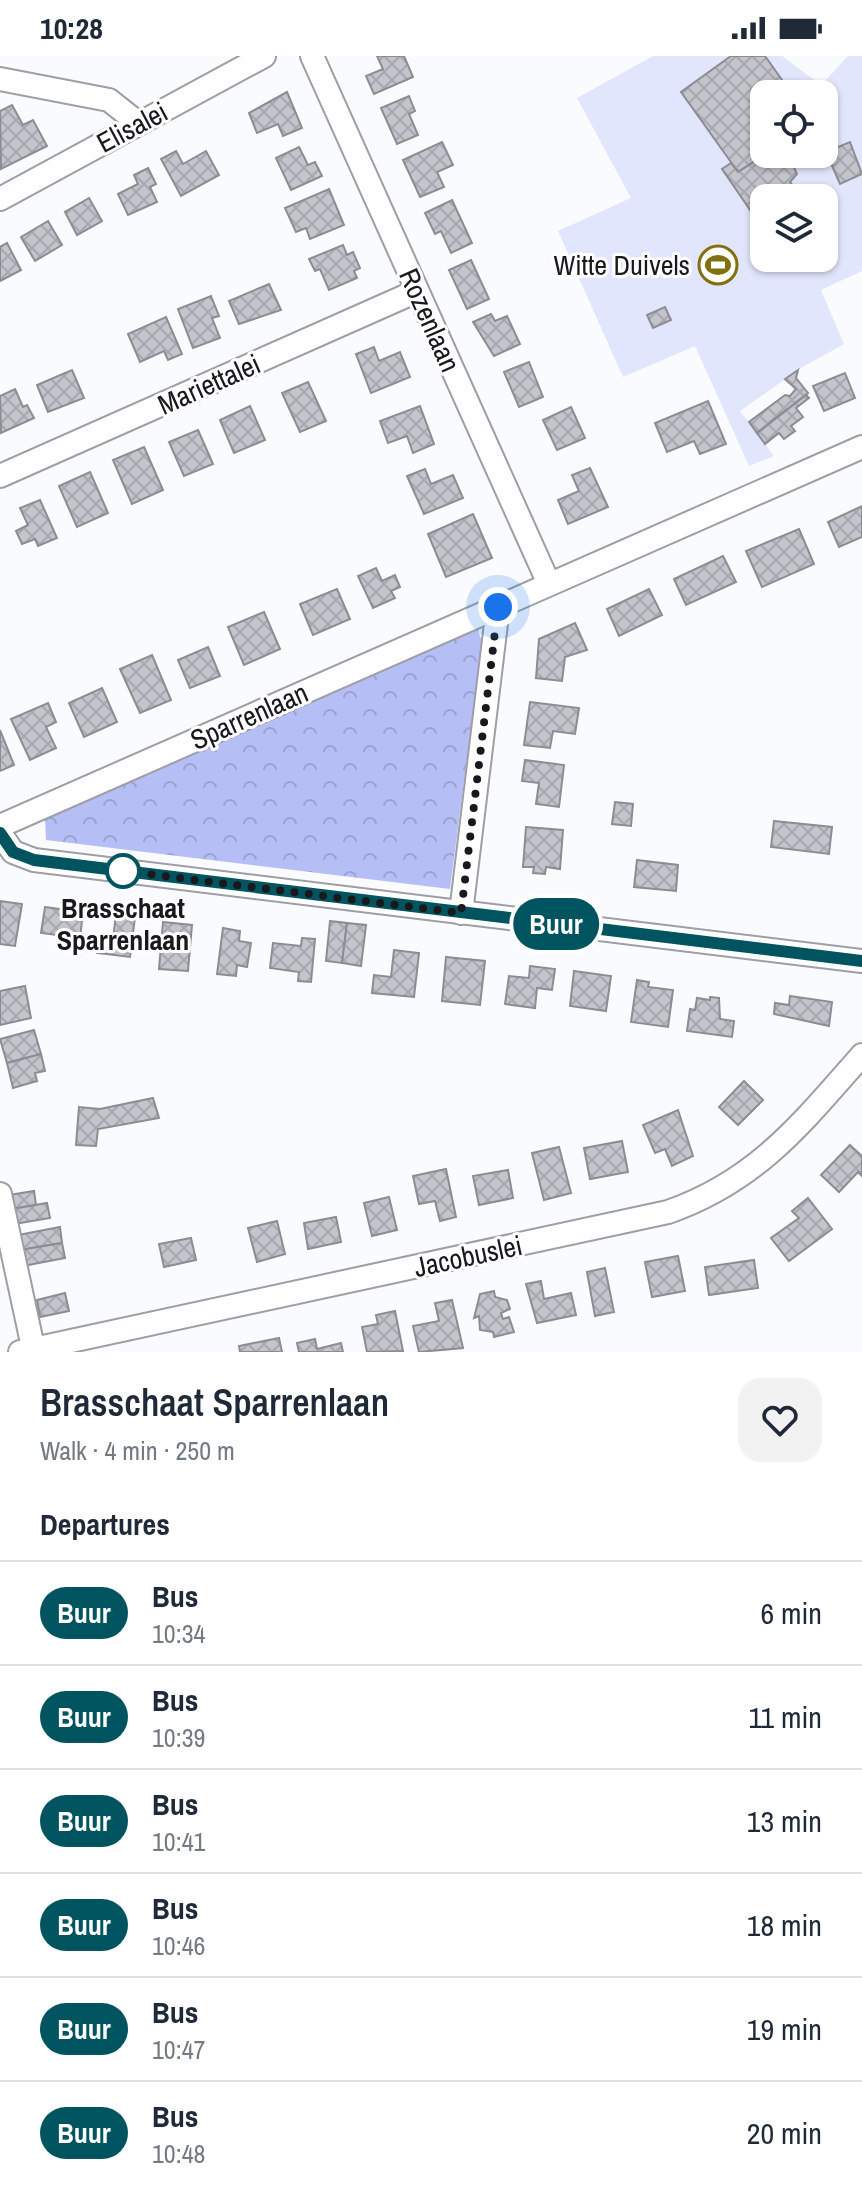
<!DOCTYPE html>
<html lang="en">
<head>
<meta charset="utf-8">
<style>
  body { margin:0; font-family:"Archivo Narrow",sans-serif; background:#f2f2f3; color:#1f2937; height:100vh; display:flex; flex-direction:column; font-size:30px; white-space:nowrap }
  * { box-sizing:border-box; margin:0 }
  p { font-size:26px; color:#747a83 }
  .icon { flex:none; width:44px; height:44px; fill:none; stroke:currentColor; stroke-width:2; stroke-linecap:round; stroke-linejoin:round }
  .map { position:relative; height:1296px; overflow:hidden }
  .side { display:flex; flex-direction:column; background:#fff; flex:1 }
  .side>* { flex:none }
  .badge { padding:0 16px; border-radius:26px; font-size:28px; line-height:52px }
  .fabs { position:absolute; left:750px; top:24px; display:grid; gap:16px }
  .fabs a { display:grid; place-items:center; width:88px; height:88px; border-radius:16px; background:#fff; box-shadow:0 2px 6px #0004; font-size:40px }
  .you { position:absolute; width:40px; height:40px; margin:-20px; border:6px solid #fff; border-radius:50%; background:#1a73e8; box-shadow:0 0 0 12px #1a73e833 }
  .map>.badge { position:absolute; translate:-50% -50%; box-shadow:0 0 0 4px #fff }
  h2 { padding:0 40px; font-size:30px; line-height:72px }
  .round { display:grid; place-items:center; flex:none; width:84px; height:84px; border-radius:24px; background:#f2f2f3 }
  .head { display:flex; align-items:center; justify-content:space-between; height:136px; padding:0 40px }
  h1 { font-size:38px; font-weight:600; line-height:60px }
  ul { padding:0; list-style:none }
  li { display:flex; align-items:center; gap:24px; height:104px; padding:0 40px; border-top:2px solid #e0e1e3 }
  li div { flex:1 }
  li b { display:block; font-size:30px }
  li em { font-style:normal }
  li .badge { min-width:88px; font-weight:700; text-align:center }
  .status { display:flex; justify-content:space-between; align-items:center; height:56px; padding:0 40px; background:#fff; direction:ltr }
  .status svg { height:22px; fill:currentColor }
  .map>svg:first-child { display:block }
</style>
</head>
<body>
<div class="status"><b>10:28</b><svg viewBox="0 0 49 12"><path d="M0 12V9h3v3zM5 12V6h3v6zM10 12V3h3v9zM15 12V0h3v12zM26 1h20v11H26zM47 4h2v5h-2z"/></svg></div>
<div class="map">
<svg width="862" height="1296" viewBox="0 0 862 1296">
  <defs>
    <pattern id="forest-crowns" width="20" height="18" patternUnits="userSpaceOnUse" patternTransform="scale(2)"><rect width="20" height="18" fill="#b6bef6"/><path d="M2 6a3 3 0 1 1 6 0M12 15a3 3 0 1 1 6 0" fill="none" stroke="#9ca3d2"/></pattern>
    <pattern id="building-cross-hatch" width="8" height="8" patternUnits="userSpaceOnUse" patternTransform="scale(2)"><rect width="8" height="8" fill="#c3c4cc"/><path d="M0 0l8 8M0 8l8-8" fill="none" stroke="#a7a8af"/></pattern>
  </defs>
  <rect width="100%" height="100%" fill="#fafbfe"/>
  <!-- forest -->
  <path fill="url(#forest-crowns)" d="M478 574 482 586 450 833 46 784 45 761 466 575Z"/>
  <!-- green -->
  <path fill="#e2e6fc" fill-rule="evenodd" d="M653 0H782L821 29 848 0H862V215L821 234 844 288 801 312 740 355 774 400 749 410 695 290 623 321 558 175 631 142 577 42ZM764 38H824V98H764ZM764 142H824V202H764Z"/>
  <!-- building -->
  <g fill="url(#building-cross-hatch)" stroke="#8b8c94" stroke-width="2">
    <path d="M377 0H404L413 21 374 38 366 20 383 13Z"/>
    <path d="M731 0H765L792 38H764L766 98 738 116 681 36Z"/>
    <path d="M287 36 302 72 283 80 278 68 257 77 249 57Z"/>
    <path d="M409 40 415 55 409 58 418 79 397 88 381 52Z"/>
    <path d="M12 49 23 69 33 64 47 90 1 113 0 55Z"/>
    <path d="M442 86 453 109 437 116 444 131 420 141 403 104Z"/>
    <path d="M850 86 862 118 840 128 826 96Z"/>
    <path d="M299 91 308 109 315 106 322 120 291 134 276 102Z"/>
    <path d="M176 95 183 108 206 95 219 119 181 140 161 103Z"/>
    <path d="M766 98H788L797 118 790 126 799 138 793 142H764V163L759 167 722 113 731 107 738 116Z"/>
    <path d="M148 112 156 128 150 131 157 146 128 159 118 138 138 128 134 119Z"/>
    <path d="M329 133 344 169 310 183 306 172 296 176 285 152Z"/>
    <path d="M89 142 102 165 77 179 65 156Z"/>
    <path d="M452 144 472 187 451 197 441 175 435 178 425 157Z"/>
    <path d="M48 165 62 189 35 205 21 181Z"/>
    <path d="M7 187 21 214 0 225V191Z"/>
    <path d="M343 189 347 199 353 196 360 212 354 215 357 222 329 234 320 213 315 215 309 203Z"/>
    <path d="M471 204 489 243 467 253 449 214Z"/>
    <path d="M269 228 281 254 239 268 229 245Z"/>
    <path d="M211 240 219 260 212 262 220 282 193 292 178 253Z"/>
    <path d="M665 251 671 264 653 272 647 259Z"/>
    <path d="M491 258 495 265 507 260 520 288 494 300 473 266Z"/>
    <path d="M166 261 182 298 168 304 164 295 140 306 128 278Z"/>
    <path d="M374 291 379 305 400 296 410 321 371 337 356 298Z"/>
    <path d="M529 306 543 341 519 351 504 316Z"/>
    <path d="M72 314 84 342 48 356 37 329Z"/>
    <path d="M798 314 796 322 808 337 757 377 749 366 785 339 790 340 796 333 785 323Z"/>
    <path d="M845 317 855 342 824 355 813 330Z"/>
    <path d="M308 326 326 365 300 376 282 337Z"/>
    <path d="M15 333 23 351 27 349 34 362 1 377 0 340Z"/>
    <path d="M806 339 809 342 796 352 803 361 791 370 795 375 784 383 779 377 765 388 757 377Z"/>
    <path d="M708 345 726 388 700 398 694 385 667 396 655 367Z"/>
    <path d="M250 350 265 384 234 397 220 364Z"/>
    <path d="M420 350 434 388 413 397 407 380 388 387 380 365Z"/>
    <path d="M571 351 585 382 557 394 543 364Z"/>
    <path d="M198 374 213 408 184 420 169 386Z"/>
    <path d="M144 391 163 434 132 448 113 404Z"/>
    <path d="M590 412 608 451 568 468 558 444 579 435 572 419Z"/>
    <path d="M425 413 431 428 453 419 463 442 424 458 407 420Z"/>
    <path d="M90 416 108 457 77 471 59 430Z"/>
    <path d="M40 444 57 482 38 490 35 483 22 488 16 475 28 469 20 452Z"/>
    <path d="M862 450V481L839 491 828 466Z"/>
    <path d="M473 458 492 502 446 521 428 478Z"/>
    <path d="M799 473 814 508 762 531 746 495Z"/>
    <path d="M723 500 736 526 686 549 674 523Z"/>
    <path d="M376 512 382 525 395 519 400 531 391 535 395 542 373 552 358 520Z"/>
    <path d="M337 533 350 563 313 579 300 548Z"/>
    <path d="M649 533 662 559 619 580 607 553Z"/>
    <path d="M264 556 280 593 244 609 228 571Z"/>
    <path d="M575 567 587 594 565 601 562 625 536 622 539 583Z"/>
    <path d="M208 591 220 620 190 632 178 604Z"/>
    <path d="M152 599 171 644 140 657 120 613Z"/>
    <path d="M102 632 117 666 84 681 69 647Z"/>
    <path d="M530 646 579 652 575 678 553 675 550 692 524 689Z"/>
    <path d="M48 647 56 666 46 671 56 692 30 704 11 663Z"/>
    <path d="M0 674 14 709 0 715Z"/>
    <path d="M525 704 564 709 559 751 536 748 539 727 522 725Z"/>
    <path d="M615 746 633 748 631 770 612 768Z"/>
    <path d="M774 765 832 771 829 798 771 791Z"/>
    <path d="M526 771 563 774 560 813 546 811 545 818 533 817 534 811H523Z"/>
    <path d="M637 804 678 809 676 835 634 831Z"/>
    <path d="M0 845 22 848 15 890 0 888Z"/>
    <path d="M45 851 83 856 80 882 41 877Z"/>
    <path d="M116 858 135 861 130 901 97 897 99 881 113 883Z"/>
    <path d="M330 865 347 867 342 907 326 905Z"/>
    <path d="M163 866 192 869 188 915 159 913Z"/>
    <path d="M347 867 366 869 361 910 342 907Z"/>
    <path d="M223 872 240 875 239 885 251 887 247 911 237 909 236 920 217 918Z"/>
    <path d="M302 882 315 883 311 926 298 925 299 916 270 912 273 887 301 890Z"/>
    <path d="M394 894 419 897 414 941 372 937 374 919 391 921Z"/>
    <path d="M446 901 485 905 480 949 442 945Z"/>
    <path d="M530 910 555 913 552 934 537 932 535 952 505 948 509 920 529 922Z"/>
    <path d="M574 915 611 920 606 955 570 950Z"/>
    <path d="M637 924 649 926 648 931 673 934 668 971 631 966Z"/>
    <path d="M25 930 31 962 0 969V935Z"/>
    <path d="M790 940 832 946 829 970 774 958 775 947 789 949Z"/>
    <path d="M710 941 719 942 720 963 734 965 732 981 687 975 690 953 695 954 697 942 710 944Z"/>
    <path d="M34 974 41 998 7 1007 0 983Z"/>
    <path d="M41 998 45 1015 35 1017 37 1025 13 1032 7 1007Z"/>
    <path d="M744 1025 763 1044 738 1069 719 1051Z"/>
    <path d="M153 1042 159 1062 98 1073 96 1090 76 1089 79 1051 100 1053Z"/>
    <path d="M678 1054 693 1100 672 1110 665 1093 655 1097 643 1069Z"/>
    <path d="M622 1085 628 1116 590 1123 584 1092Z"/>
    <path d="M850 1089 862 1100V1120L858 1116 839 1136 821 1119Z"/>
    <path d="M559 1091 571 1137 544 1144 532 1097Z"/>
    <path d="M446 1113 456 1161 440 1165 435 1145 419 1148 413 1120Z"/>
    <path d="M508 1114 513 1142 479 1149 473 1120Z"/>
    <path d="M34 1135 36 1149 12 1153 9 1139Z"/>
    <path d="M389 1141 397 1174 372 1180 364 1147Z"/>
    <path d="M808 1142 832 1173 789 1205 771 1182 799 1162 792 1155Z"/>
    <path d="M47 1147 50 1162 14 1168 12 1153Z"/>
    <path d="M336 1161 341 1186 308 1193 304 1167Z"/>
    <path d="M277 1165 285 1198 257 1206 248 1172Z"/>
    <path d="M60 1171 62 1187 20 1194 18 1179Z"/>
    <path d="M191 1182 196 1204 164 1211 159 1188Z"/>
    <path d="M62 1187 65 1202 23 1210 20 1194Z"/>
    <path d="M678 1200 685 1235 652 1241 645 1206Z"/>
    <path d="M754 1204 758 1232 709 1239 705 1211Z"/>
    <path d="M605 1212 614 1256 595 1260 587 1216Z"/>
    <path d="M541 1225 544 1243 571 1237 576 1259 537 1267 526 1228Z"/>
    <path d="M494 1235 495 1241 507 1244 510 1253 501 1257 503 1263 509 1261 514 1276 494 1281 493 1276 480 1274 479 1260 474 1262 480 1238Z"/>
    <path d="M65 1237 69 1255 40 1261 37 1244Z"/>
    <path d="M452 1244 463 1292 419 1296 413 1270 439 1265 435 1247Z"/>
    <path d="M395 1255 403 1295 367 1296 362 1271 378 1268 376 1259Z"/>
    <path d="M279 1282 282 1296H240L239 1290Z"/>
    <path d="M315 1283 317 1293 341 1287 343 1296H299L297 1287Z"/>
  </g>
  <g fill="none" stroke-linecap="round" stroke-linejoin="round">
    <!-- minor casing -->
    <g stroke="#9d9ea6" stroke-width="26">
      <g id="minor">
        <path d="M312 0 549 528"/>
        <path d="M0 23 109 44 138 67"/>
        <path d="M0 143 264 0"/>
        <path d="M0 420 417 235"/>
        <path d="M0 770 862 391"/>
        <path d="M0 777 13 796 34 804 862 905"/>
        <path d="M461 857 498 551"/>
        <path d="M0 1138 34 1296"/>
        <path d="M20 1296 668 1156C757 1125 802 1067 862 999"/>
      </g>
    </g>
    <!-- minor -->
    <use href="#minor" stroke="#fff" stroke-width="22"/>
  </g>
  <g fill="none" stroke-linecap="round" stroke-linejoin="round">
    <!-- line casing -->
    <g stroke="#fff" stroke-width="18">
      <path id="line" d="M0 777 13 796 34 804 862 905"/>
    </g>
    <!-- line -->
    <use href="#line" stroke="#005460" stroke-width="12"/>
    <!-- walk -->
    <path stroke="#19191c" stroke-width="8" stroke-dasharray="0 14.4" d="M123 815 461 857 498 551"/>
  </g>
  <!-- icons -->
  <defs>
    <g id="stadium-ring" transform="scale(2)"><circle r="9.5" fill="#fff" stroke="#81700f" stroke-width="1.5"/><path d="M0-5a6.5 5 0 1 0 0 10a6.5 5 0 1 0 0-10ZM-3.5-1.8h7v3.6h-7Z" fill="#81700f"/></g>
  </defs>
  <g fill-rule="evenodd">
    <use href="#stadium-ring" x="718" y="209"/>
  </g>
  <!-- markers -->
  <circle fill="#fff" stroke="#005460" stroke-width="4" cx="123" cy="815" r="16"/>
  <g text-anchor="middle" stroke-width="6" stroke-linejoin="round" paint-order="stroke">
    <!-- street labels -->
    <g font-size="28" fill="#19191c" stroke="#fff">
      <text transform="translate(132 71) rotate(-28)" y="10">Elisalei</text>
      <text transform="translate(430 264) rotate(66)" y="10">Rozenlaan</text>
      <text transform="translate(209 328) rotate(-24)" y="10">Mariettalei</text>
      <text transform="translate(249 660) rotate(-24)" y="10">Sparrenlaan</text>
      <text transform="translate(468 1200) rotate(-12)" y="10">Jacobuslei</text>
    </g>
    <!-- poi labels -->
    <g font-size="28" fill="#19191c" stroke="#fff" text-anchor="end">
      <text x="690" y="219">Witte Duivels</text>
    </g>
    <!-- stop labels -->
    <g font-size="28" font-weight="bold" fill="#19191c" stroke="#fff">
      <text x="123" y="862">Brasschaat<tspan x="123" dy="32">Sparrenlaan</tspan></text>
    </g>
  </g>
</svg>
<div class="fabs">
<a><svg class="icon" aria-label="locate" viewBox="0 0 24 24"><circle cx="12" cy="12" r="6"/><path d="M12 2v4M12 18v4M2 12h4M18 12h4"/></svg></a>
<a><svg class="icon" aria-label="layers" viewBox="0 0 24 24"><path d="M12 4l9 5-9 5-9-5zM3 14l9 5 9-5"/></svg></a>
</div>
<div class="you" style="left:498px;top:551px"></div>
<b class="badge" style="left:556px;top:868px;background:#005460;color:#fff">Buur</b>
</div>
<section class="side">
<div class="head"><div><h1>Brasschaat Sparrenlaan</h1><p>Walk · 4 min · 250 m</p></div><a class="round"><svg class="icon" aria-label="heart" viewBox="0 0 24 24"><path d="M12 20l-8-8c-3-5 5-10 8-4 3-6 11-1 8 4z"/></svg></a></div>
<h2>Departures</h2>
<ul>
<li><span class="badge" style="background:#005460;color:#fff">Buur</span><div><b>Bus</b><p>10:34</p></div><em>6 min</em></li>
<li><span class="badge" style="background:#005460;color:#fff">Buur</span><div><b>Bus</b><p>10:39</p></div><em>11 min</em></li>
<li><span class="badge" style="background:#005460;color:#fff">Buur</span><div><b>Bus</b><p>10:41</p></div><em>13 min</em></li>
<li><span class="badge" style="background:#005460;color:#fff">Buur</span><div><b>Bus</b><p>10:46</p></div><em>18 min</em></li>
<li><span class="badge" style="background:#005460;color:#fff">Buur</span><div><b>Bus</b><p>10:47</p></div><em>19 min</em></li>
<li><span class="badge" style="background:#005460;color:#fff">Buur</span><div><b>Bus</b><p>10:48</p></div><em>20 min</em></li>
</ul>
</section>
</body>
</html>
